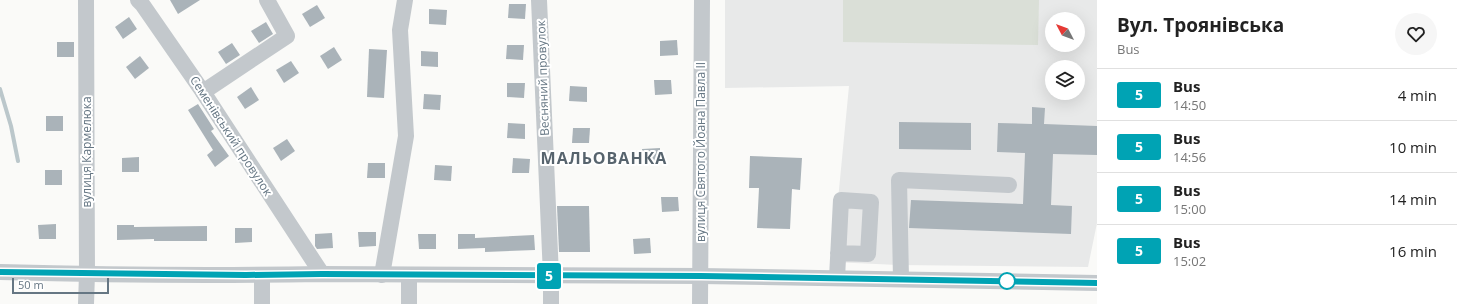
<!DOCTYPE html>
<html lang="en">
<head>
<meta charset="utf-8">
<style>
  body { margin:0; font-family:"Open Sans",sans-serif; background:#f6f6f6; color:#222; height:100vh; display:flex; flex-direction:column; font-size:15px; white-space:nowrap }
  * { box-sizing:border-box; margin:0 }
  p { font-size:13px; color:#767676 }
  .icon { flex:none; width:22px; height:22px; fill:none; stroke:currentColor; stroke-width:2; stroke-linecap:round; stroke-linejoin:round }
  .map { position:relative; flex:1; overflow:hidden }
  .panel { display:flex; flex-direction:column; background:#fff; width:360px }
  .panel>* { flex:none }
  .badge { padding:0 8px; border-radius:3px; font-size:14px; line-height:26px }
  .needle { width:26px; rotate:311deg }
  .fabs { position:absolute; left:1045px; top:12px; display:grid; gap:8px }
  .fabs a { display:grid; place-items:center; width:40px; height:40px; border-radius:50%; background:#fff; box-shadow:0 4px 16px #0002; font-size:20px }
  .scale { position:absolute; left:12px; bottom:10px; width:97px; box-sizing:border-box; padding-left:4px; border:2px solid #657683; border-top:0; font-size:11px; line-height:14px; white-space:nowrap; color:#657683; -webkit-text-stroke:3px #fff; paint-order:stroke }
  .map>.badge { position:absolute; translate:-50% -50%; box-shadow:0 0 0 2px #fff }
  .round { display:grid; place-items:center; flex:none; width:42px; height:42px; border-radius:21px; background:#f6f6f6 }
  .head { display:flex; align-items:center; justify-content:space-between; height:68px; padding:0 20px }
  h1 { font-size:19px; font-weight:700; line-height:30px }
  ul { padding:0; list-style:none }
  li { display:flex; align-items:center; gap:12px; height:52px; padding:0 20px; border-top:1px solid #e0e0e0 }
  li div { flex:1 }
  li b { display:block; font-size:15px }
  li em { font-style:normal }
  li .badge { min-width:44px; font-weight:700; text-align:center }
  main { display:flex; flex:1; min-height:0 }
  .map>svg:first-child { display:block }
</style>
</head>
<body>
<main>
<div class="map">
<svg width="1097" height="304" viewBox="0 0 1097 304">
  <rect width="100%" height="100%" fill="#fafaf8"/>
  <!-- built -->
  <path fill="#e8e9e9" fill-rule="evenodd" d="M725 0H1097V223L1088 267 898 265 832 262 849 86 725 88ZM1052 19H1078V45H1052ZM1052 67H1078V93H1052Z"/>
  <!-- green -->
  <path fill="#dadfd7" d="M843 0H1039L1038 45 843 42Z"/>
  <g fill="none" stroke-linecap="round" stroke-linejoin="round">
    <!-- stream -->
    <path stroke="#bbc7cb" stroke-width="4" d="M0 89 11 126 18 161"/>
  </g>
  <!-- building -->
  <g fill="#aab3b9">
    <path d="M170 0H200L178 14Z"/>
    <path d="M509 4H526L525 19 508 18Z"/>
    <path d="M317 5 325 18 310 27 302 14Z"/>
    <path d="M429 9 447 10 446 25 429 24Z"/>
    <path d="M129 17 137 29 123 39 115 27Z"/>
    <path d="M266 22 273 34 259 43 251 31Z"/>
    <path d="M677 40 678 55 660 56V41Z"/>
    <rect x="57" y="42" width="17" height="15"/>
    <path d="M232 43 240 55 226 64 218 52Z"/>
    <path d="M507 45H524L523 60 506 59Z"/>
    <path d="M334 47 342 60 328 69 320 56Z"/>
    <path d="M369 49 387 50 384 98 367 97Z"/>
    <path d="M421 51 438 52V67L421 66Z"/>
    <path d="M140 56 149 68 135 79 126 67Z"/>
    <path d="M291 61 299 73 284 83 276 70Z"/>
    <path d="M654 80H671L672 94 655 95Z"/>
    <path d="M507 83H525L524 98 507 97Z"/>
    <path d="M570 86 587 87V102L569 101Z"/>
    <path d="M251 87 259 100 245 109 237 97Z"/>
    <path d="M424 94 441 95 440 110 423 109Z"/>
    <path d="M198 104 214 129 211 131 229 156 215 167 207 155 213 150 188 110Z"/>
    <path d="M1032 107 1045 108 1044 124 1097 126V155L1053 154 1051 205 1072 206 1071 234 909 228 911 200 1023 204 1025 153 997 152 998 123 1032 124Z"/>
    <rect x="46" y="116" width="17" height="15"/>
    <path d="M899 122 971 123V150L899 149Z"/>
    <path d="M508 123 525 124V139L507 138Z"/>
    <path d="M573 128H590L589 143H572Z"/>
    <path d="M287 139 295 151 281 161 273 148Z"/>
    <path d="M660 148V163L643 164 642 149Z"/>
    <path d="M750 156 802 158 800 190 792 189 790 229 757 228 759 188H749Z"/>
    <path d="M139 157V172H122V158Z"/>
    <path d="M513 158 530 159 529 173H512Z"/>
    <path d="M368 163H385V178H367Z"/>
    <path d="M435 165 452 166 451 181 434 180Z"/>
    <rect x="45" y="170" width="17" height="15"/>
    <path d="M661 197H678L679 211 662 212Z"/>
    <path d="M557 206H589L590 252H559Z"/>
    <path d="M56 224V239H39L38 225Z"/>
    <path d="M117 225H134V227L207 226V241H154V239L117 240Z"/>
    <path d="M235 228H252V242L235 243Z"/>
    <path d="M358 232H376V246L359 247Z"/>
    <path d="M332 233 333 248 317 249 315 246V234Z"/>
    <path d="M418 234H436V249H419Z"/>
    <path d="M458 234H475V238L534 235 535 250 485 252V248L458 249Z"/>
    <path d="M650 238 651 253 634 254 633 239Z"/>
  </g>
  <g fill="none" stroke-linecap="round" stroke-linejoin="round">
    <!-- minor -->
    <g stroke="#c3c8cc" stroke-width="16">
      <path d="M138 0 142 4 203 92 322 274"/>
      <path d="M539 0 551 276V304"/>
      <path d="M203 92 287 36 267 0"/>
      <path d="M0 272C107 275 215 276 322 274L701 276 1097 283"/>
      <path d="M262 275V304"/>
      <path d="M382 275 406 136 400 30 405 0"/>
      <path d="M837 278 841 200 871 202 868 254 838 253"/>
      <path d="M901 279 899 180 1009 185"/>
      <path d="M86 304 87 274 86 0"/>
      <path d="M409 304V275"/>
      <path d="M700 304 702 0"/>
    </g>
  </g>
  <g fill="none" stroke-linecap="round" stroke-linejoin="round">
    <!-- line casing -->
    <g stroke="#fff" stroke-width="9">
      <path id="line" d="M0 272 246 275 322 274 701 276 1097 283"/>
    </g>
    <!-- line -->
    <use href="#line" stroke="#00a3b4" stroke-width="6"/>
  </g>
  <!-- markers -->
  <circle fill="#fff" stroke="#00a3b4" stroke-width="2" cx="1007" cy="281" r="8"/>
  <g text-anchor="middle" stroke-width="4" stroke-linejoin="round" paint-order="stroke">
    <!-- street labels -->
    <g font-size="12" fill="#657683" stroke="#fff">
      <text transform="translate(543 78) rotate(-92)" y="4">Весняний провулок</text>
      <text transform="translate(231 136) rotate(57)" y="4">Семенівський провулок</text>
      <text transform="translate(87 152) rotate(-90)" y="4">вулиця Кармелюка</text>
      <text transform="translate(701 152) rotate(-90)" y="4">вулиця Святого Йоана Павла II</text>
    </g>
    <!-- district labels -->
    <g font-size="16" font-weight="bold" letter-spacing="1" fill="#57646e" stroke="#fff">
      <text x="604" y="164">МАЛЬОВАНКА</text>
    </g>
  </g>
</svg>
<div class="fabs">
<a><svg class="needle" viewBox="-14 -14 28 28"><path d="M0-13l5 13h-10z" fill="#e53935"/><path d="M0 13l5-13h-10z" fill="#767676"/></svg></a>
<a><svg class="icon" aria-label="layers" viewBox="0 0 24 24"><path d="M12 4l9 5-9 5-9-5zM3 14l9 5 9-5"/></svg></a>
</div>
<div class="scale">50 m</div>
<b class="badge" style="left:549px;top:276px;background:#00a3b4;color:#fff">5</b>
</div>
<section class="panel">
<div class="head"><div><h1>Вул. Троянівська</h1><p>Bus</p></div><a class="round"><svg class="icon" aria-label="heart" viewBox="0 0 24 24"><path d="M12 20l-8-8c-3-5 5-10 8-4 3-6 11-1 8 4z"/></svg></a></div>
<ul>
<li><span class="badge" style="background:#00a3b4;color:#fff">5</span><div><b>Bus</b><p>14:50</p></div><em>4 min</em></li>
<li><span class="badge" style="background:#00a3b4;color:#fff">5</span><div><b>Bus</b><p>14:56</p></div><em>10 min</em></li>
<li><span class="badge" style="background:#00a3b4;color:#fff">5</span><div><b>Bus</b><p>15:00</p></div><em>14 min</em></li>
<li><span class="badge" style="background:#00a3b4;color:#fff">5</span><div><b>Bus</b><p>15:02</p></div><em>16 min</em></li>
</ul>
</section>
</main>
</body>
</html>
